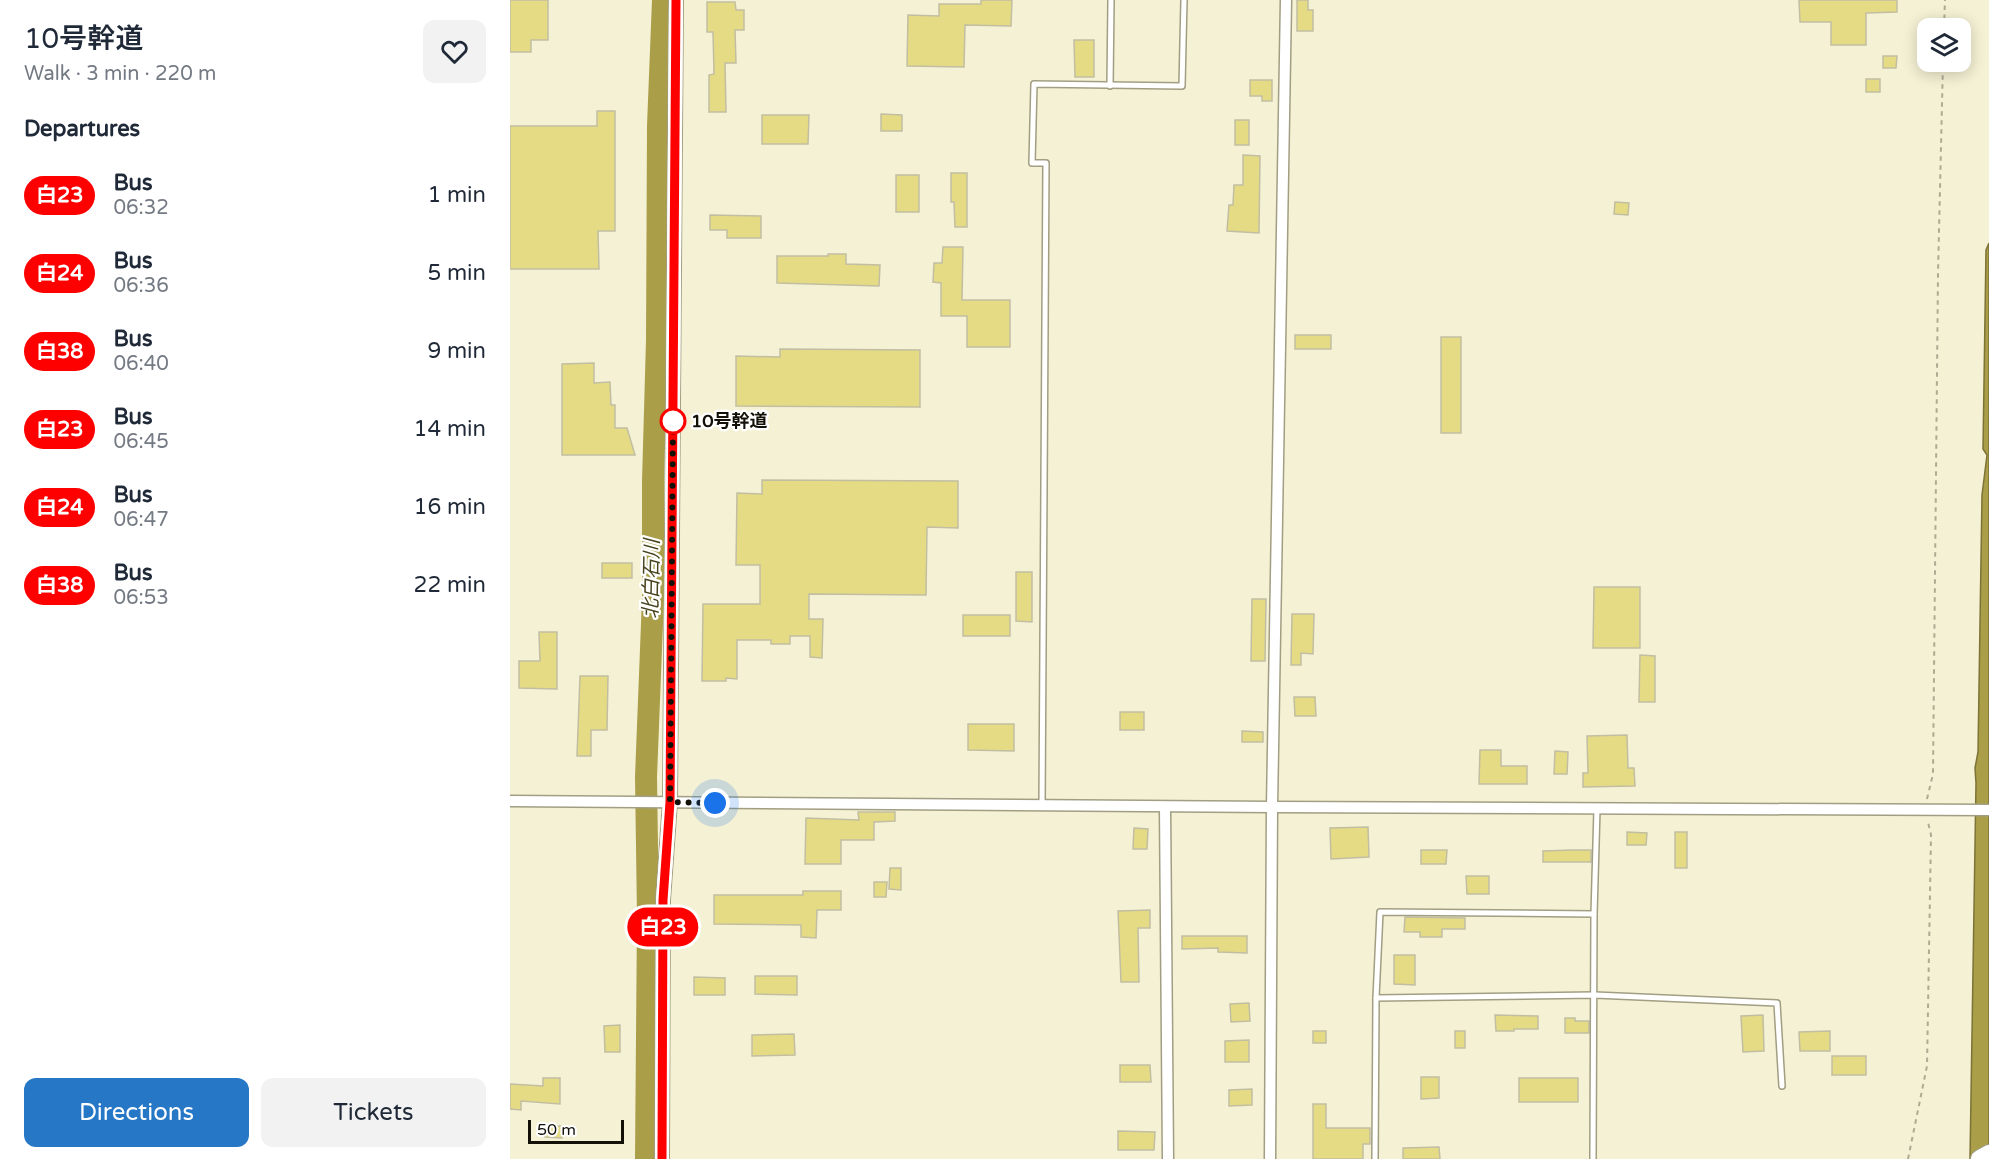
<!DOCTYPE html>
<html lang="en">
<head>
<meta charset="utf-8">
<style>
  body { margin:0; font-family:"Varela Round","Noto Sans JP",sans-serif; background:#f2f2f3; color:#1f2937; height:100vh; display:flex; flex-direction:column; font-size:22px; white-space:nowrap }
  * { box-sizing:border-box; margin:0 }
  p { font-size:20px; color:#747a83 }
  .icon { flex:none; width:33px; height:33px; fill:none; stroke:currentColor; stroke-width:2; stroke-linecap:round; stroke-linejoin:round }
  .map { position:relative; flex:1; overflow:hidden }
  .sheet { display:flex; flex-direction:column; background:#fff; width:510px }
  .sheet>* { flex:none }
  .badge { padding:0 12px; border-radius:20px; font-size:21px; line-height:39px }
  .tools { position:absolute; left:1407px; top:18px; display:grid; gap:12px }
  .tools a { display:grid; place-items:center; width:54px; height:54px; border-radius:12px; background:#fff; box-shadow:0 3px 15px #0003; font-size:30px }
  .scale { position:absolute; left:18px; bottom:15px; width:96px; box-sizing:border-box; padding-left:6px; border:3px solid #121007; border-top:0; font-size:16px; line-height:21px; white-space:nowrap; color:#121007; -webkit-text-stroke:4px #fff; paint-order:stroke }
  .you { position:absolute; width:30px; height:30px; margin:-15px; border:4px solid #fff; border-radius:50%; background:#1a73e8; box-shadow:0 0 0 9px #1a73e833 }
  .map>.badge { position:absolute; translate:-50% -50%; box-shadow:0 0 0 3px #fff }
  h2 { padding:0 24px; font-size:22px; line-height:54px }
  .round { display:grid; place-items:center; flex:none; width:63px; height:63px; border-radius:12px; background:#f2f2f3 }
  .overview { display:flex; align-items:center; justify-content:space-between; height:102px; padding:0 24px }
  h1 { font-size:28px; font-weight:600; line-height:45px }
  .button { display:flex; gap:12px; margin-top:auto; padding:12px 24px }
  .button a { flex:1; height:69px; border-radius:12px; background:#2677c6; color:#fff; font-size:24px; font-weight:600; line-height:69px; text-align:center }
  .button a+a { background:#f2f2f3; color:#1f2937 }
  ul { padding:0; list-style:none }
  li { display:flex; align-items:center; gap:18px; height:78px; padding:0 24px }
  li div { flex:1 }
  li b { display:block; font-size:22px }
  li em { font-style:normal }
  li .badge { min-width:66px; font-weight:700; text-align:center }
  main { display:flex; flex:1; min-height:0 }
  .map>svg:first-child { display:block }
</style>
</head>
<body>
<main>
<section class="sheet">
<div class="overview"><div><h1>10号幹道</h1><p>Walk · 3 min · 220 m</p></div><a class="round"><svg class="icon" aria-label="heart" viewBox="0 0 24 24"><path d="M12 20l-8-8c-3-5 5-10 8-4 3-6 11-1 8 4z"/></svg></a></div>
<h2>Departures</h2>
<ul>
<li><span class="badge" style="background:#f00;color:#fff">白23</span><div><b>Bus</b><p>06:32</p></div><em>1 min</em></li>
<li><span class="badge" style="background:#f00;color:#fff">白24</span><div><b>Bus</b><p>06:36</p></div><em>5 min</em></li>
<li><span class="badge" style="background:#f00;color:#fff">白38</span><div><b>Bus</b><p>06:40</p></div><em>9 min</em></li>
<li><span class="badge" style="background:#f00;color:#fff">白23</span><div><b>Bus</b><p>06:45</p></div><em>14 min</em></li>
<li><span class="badge" style="background:#f00;color:#fff">白24</span><div><b>Bus</b><p>06:47</p></div><em>16 min</em></li>
<li><span class="badge" style="background:#f00;color:#fff">白38</span><div><b>Bus</b><p>06:53</p></div><em>22 min</em></li>
</ul>
<div class="button"><a>Directions</a><a>Tickets</a></div>
</section>
<div class="map">
<svg width="1479" height="1159" viewBox="0 0 1479 1159">
  <rect width="100%" height="100%" fill="#f5f1d4"/>
  <!-- water -->
  <path fill="#aa9e49" stroke="#7c7335" stroke-width="1.5" d="M1479 243V1159H1460L1466 783 1465 768 1468 752 1472 495 1477 455 1473 449 1476 250Z"/>
  <g fill="none" stroke-linecap="round" stroke-linejoin="round">
    <!-- river -->
    <path stroke="#aa9e49" stroke-width="22" d="M136 1159 138 916 136 777 143 598V481L147 340 148 126 153 0"/>
  </g>
  <!-- building -->
  <g fill="#e6db85" stroke="#c1bea2" stroke-width="1.5">
    <path d="M0 0H38V40H21V52H0Z"/>
    <path d="M471 0H502L501 26 455 25 454 67 397 66 398 15 429 16V4H471Z"/>
    <path d="M787 0H798V10H803V31H787Z"/>
    <path d="M1289 0H1387V12L1356 13V45H1321V22H1290Z"/>
    <path d="M197 2H225L226 10H234V30H225L226 63H215L216 112H199V75L204 74 203 32H197Z"/>
    <path d="M564 40H584V77H565Z"/>
    <path d="M1373 56H1387L1386 68H1373Z"/>
    <rect x="1356" y="79" width="14" height="13"/>
    <path d="M740 80H762V101H752V96H740Z"/>
    <path d="M87 111H105V231H88L89 269H0V126H87Z"/>
    <path d="M371 114 392 115V131H371Z"/>
    <path d="M252 115H299L298 144H252Z"/>
    <rect x="725" y="120" width="14" height="25"/>
    <path d="M733 155 750 156 749 233 717 231 719 205H723L724 185H733Z"/>
    <path d="M441 173H457V227H445L444 202H441Z"/>
    <rect x="386" y="175" width="23" height="37"/>
    <path d="M1105 202 1119 203 1118 215 1104 214Z"/>
    <path d="M200 215 251 216V238H217V230H200Z"/>
    <path d="M433 247H453L452 300H500V347H457V316H431V283L423 282 424 263H432Z"/>
    <path d="M318 254H336V264L370 265 369 286 267 283V256H318Z"/>
    <rect x="785" y="335" width="36" height="14"/>
    <rect x="931" y="337" width="20" height="96"/>
    <path d="M270 349 410 350V407L226 406V356L270 357Z"/>
    <path d="M84 363V383L100 382 101 405H105V428H117L125 455H52V364Z"/>
    <path d="M252 480 448 481V528L417 527 416 595 299 594V619H313L312 658 300 657V636H280V644H261V640H227V679L216 678V681H192L193 604H250V565H226L227 493 252 494Z"/>
    <rect x="92" y="563" width="30" height="15"/>
    <path d="M506 572H522V622L506 621Z"/>
    <path d="M1084 587H1130V648H1083Z"/>
    <path d="M742 599H756L755 661H741Z"/>
    <path d="M782 614H804L803 654 791 653V665H781Z"/>
    <rect x="453" y="615" width="47" height="21"/>
    <path d="M29 632H47V689L9 688V661H30Z"/>
    <path d="M1130 655 1145 656V702H1129Z"/>
    <path d="M70 676H98L97 730H81V756H67Z"/>
    <path d="M784 697H805L806 716H785Z"/>
    <rect x="610" y="712" width="24" height="18"/>
    <path d="M458 724H504V751L458 750Z"/>
    <path d="M732 731 753 732V742H732Z"/>
    <path d="M1117 735 1118 768H1124L1125 786 1073 787V773H1078L1077 736Z"/>
    <path d="M970 750H991V766H1017V784H969Z"/>
    <path d="M1045 751 1058 752 1057 774H1044Z"/>
    <path d="M348 812H385V821L364 822V840H331V864H295L296 818 349 820Z"/>
    <path d="M858 827 859 857 821 859 820 828Z"/>
    <path d="M624 828 638 829 637 849H623Z"/>
    <path d="M1117 832 1137 833 1136 845H1117Z"/>
    <rect x="1165" y="832" width="12" height="36"/>
    <path d="M911 850H937L936 864H911Z"/>
    <path d="M1062 850H1081V862H1033V851Z"/>
    <path d="M380 868H391V890L379 889Z"/>
    <path d="M956 876H979V894H957Z"/>
    <path d="M364 882H377L376 897H364Z"/>
    <path d="M293 891H331V910H307L306 938 291 937V925L204 924V895H293Z"/>
    <path d="M640 910V928H628L629 982H611L608 911Z"/>
    <path d="M895 917 955 918V929H932V937H910V932H894Z"/>
    <path d="M672 936H737V953L708 952V948L672 949Z"/>
    <path d="M884 955H905V985L884 984Z"/>
    <path d="M245 976H287V995L245 994Z"/>
    <path d="M184 977 215 978V995H184Z"/>
    <path d="M739 1003 740 1021 721 1022 720 1004Z"/>
    <path d="M985 1015 1028 1016V1029H1004V1031H986Z"/>
    <path d="M1253 1015 1254 1051 1233 1052 1231 1016Z"/>
    <path d="M1055 1018H1065V1021H1079V1033H1055Z"/>
    <path d="M110 1025V1052H95L94 1026Z"/>
    <rect x="803" y="1031" width="13" height="12"/>
    <rect x="945" y="1031" width="10" height="17"/>
    <path d="M1320 1031V1051H1290L1289 1032Z"/>
    <path d="M284 1034 285 1055 242 1056V1035Z"/>
    <path d="M739 1040V1062H715V1041Z"/>
    <rect x="1322" y="1056" width="34" height="19"/>
    <path d="M610 1065H640L641 1082H610Z"/>
    <path d="M911 1077H929V1098L911 1099Z"/>
    <path d="M33 1078H50V1104L11 1101V1110L0 1109V1084L33 1086Z"/>
    <rect x="1009" y="1078" width="59" height="24"/>
    <path d="M742 1089V1105L719 1106V1090Z"/>
    <path d="M803 1104H816V1128H860V1144H853V1159H803Z"/>
    <path d="M35 1126H52V1138L35 1137Z"/>
    <path d="M608 1131 645 1132 644 1150H608Z"/>
    <path d="M929 1147 930 1159H893V1148Z"/>
  </g>
  <g fill="none" stroke-linecap="round" stroke-linejoin="round">
    <!-- lane casing -->
    <g stroke="#a19e83" stroke-width="8">
      <g id="lane">
        <path d="M600 86 601 0"/>
        <path d="M532 806 536 163H522L524 84 672 86 674 0"/>
        <path d="M866 998 1085 995 1267 1003 1272 1086"/>
        <path d="M865 1159 866 998 870 912 1084 914"/>
        <path d="M1083 1159 1084 914 1087 809"/>
      </g>
    </g>
    <!-- street casing -->
    <g stroke="#a19e83" stroke-width="13">
      <g id="street">
        <path d="M0 801 762 807 1479 810"/>
        <path d="M655 807 658 1159"/>
        <path d="M760 1159 762 807 776 0"/>
      </g>
    </g>
    <!-- secondary casing -->
    <g stroke="#a19e83" stroke-width="16">
      <path id="secondary" d="M152 1159 153 900 160 802 166 0"/>
    </g>
    <!-- highway casing -->
    <g stroke="#a19e83" stroke-width="20">
      <path id="highway" d="M1470 1159 1479 1154"/>
    </g>
    <!-- path -->
    <g stroke="#aeab94" stroke-width="2" stroke-dasharray="4.5 4.5" stroke-linecap="butt">
      <path d="M1434 28 1435 0"/>
      <path d="M1417 799 1423 774 1428 273 1433 62"/>
      <path d="M1398 1159 1417 1066 1421 835 1418 822"/>
    </g>
    <!-- lane -->
    <use href="#lane" stroke="#fff" stroke-width="5"/>
    <!-- street -->
    <use href="#street" stroke="#fff" stroke-width="10"/>
    <!-- secondary -->
    <use href="#secondary" stroke="#fff" stroke-width="14"/>
    <!-- highway -->
    <use href="#highway" stroke="#fff" stroke-width="18"/>
  </g>
  <g fill="none" stroke-linecap="round" stroke-linejoin="round">
    <!-- line casing -->
    <g stroke="#fff" stroke-width="14">
      <path id="line" d="M152 1159 153 900 160 802 166 0"/>
    </g>
    <!-- line -->
    <use href="#line" stroke="#f00" stroke-width="9"/>
    <!-- walk -->
    <path stroke="#121007" stroke-width="6" stroke-dasharray="0 10.8" d="M163 421 160 802 205 803"/>
  </g>
  <!-- markers -->
  <circle fill="#fff" stroke="#f00" stroke-width="3" cx="163" cy="421" r="12"/>
  <g text-anchor="middle" stroke-width="4.5" stroke-linejoin="round" paint-order="stroke">
    <!-- stop labels -->
    <g font-size="18" font-weight="bold" fill="#121007" stroke="#fff" text-anchor="start">
      <text x="181" y="427">10号幹道</text>
    </g>
    <!-- water labels -->
    <g font-size="20" font-style="italic" fill="#49441f" stroke="#fff">
      <text transform="translate(141 579) rotate(-89)" y="7">北白石川</text>
    </g>
  </g>
</svg>
<div class="tools">
<a><svg class="icon" aria-label="layers" viewBox="0 0 24 24"><path d="M12 4l9 5-9 5-9-5zM3 14l9 5 9-5"/></svg></a>
</div>
<div class="scale">50 m</div>
<div class="you" style="left:205px;top:803px"></div>
<b class="badge" style="left:153px;top:927px;background:#f00;color:#fff">白23</b>
</div>
</main>
</body>
</html>
